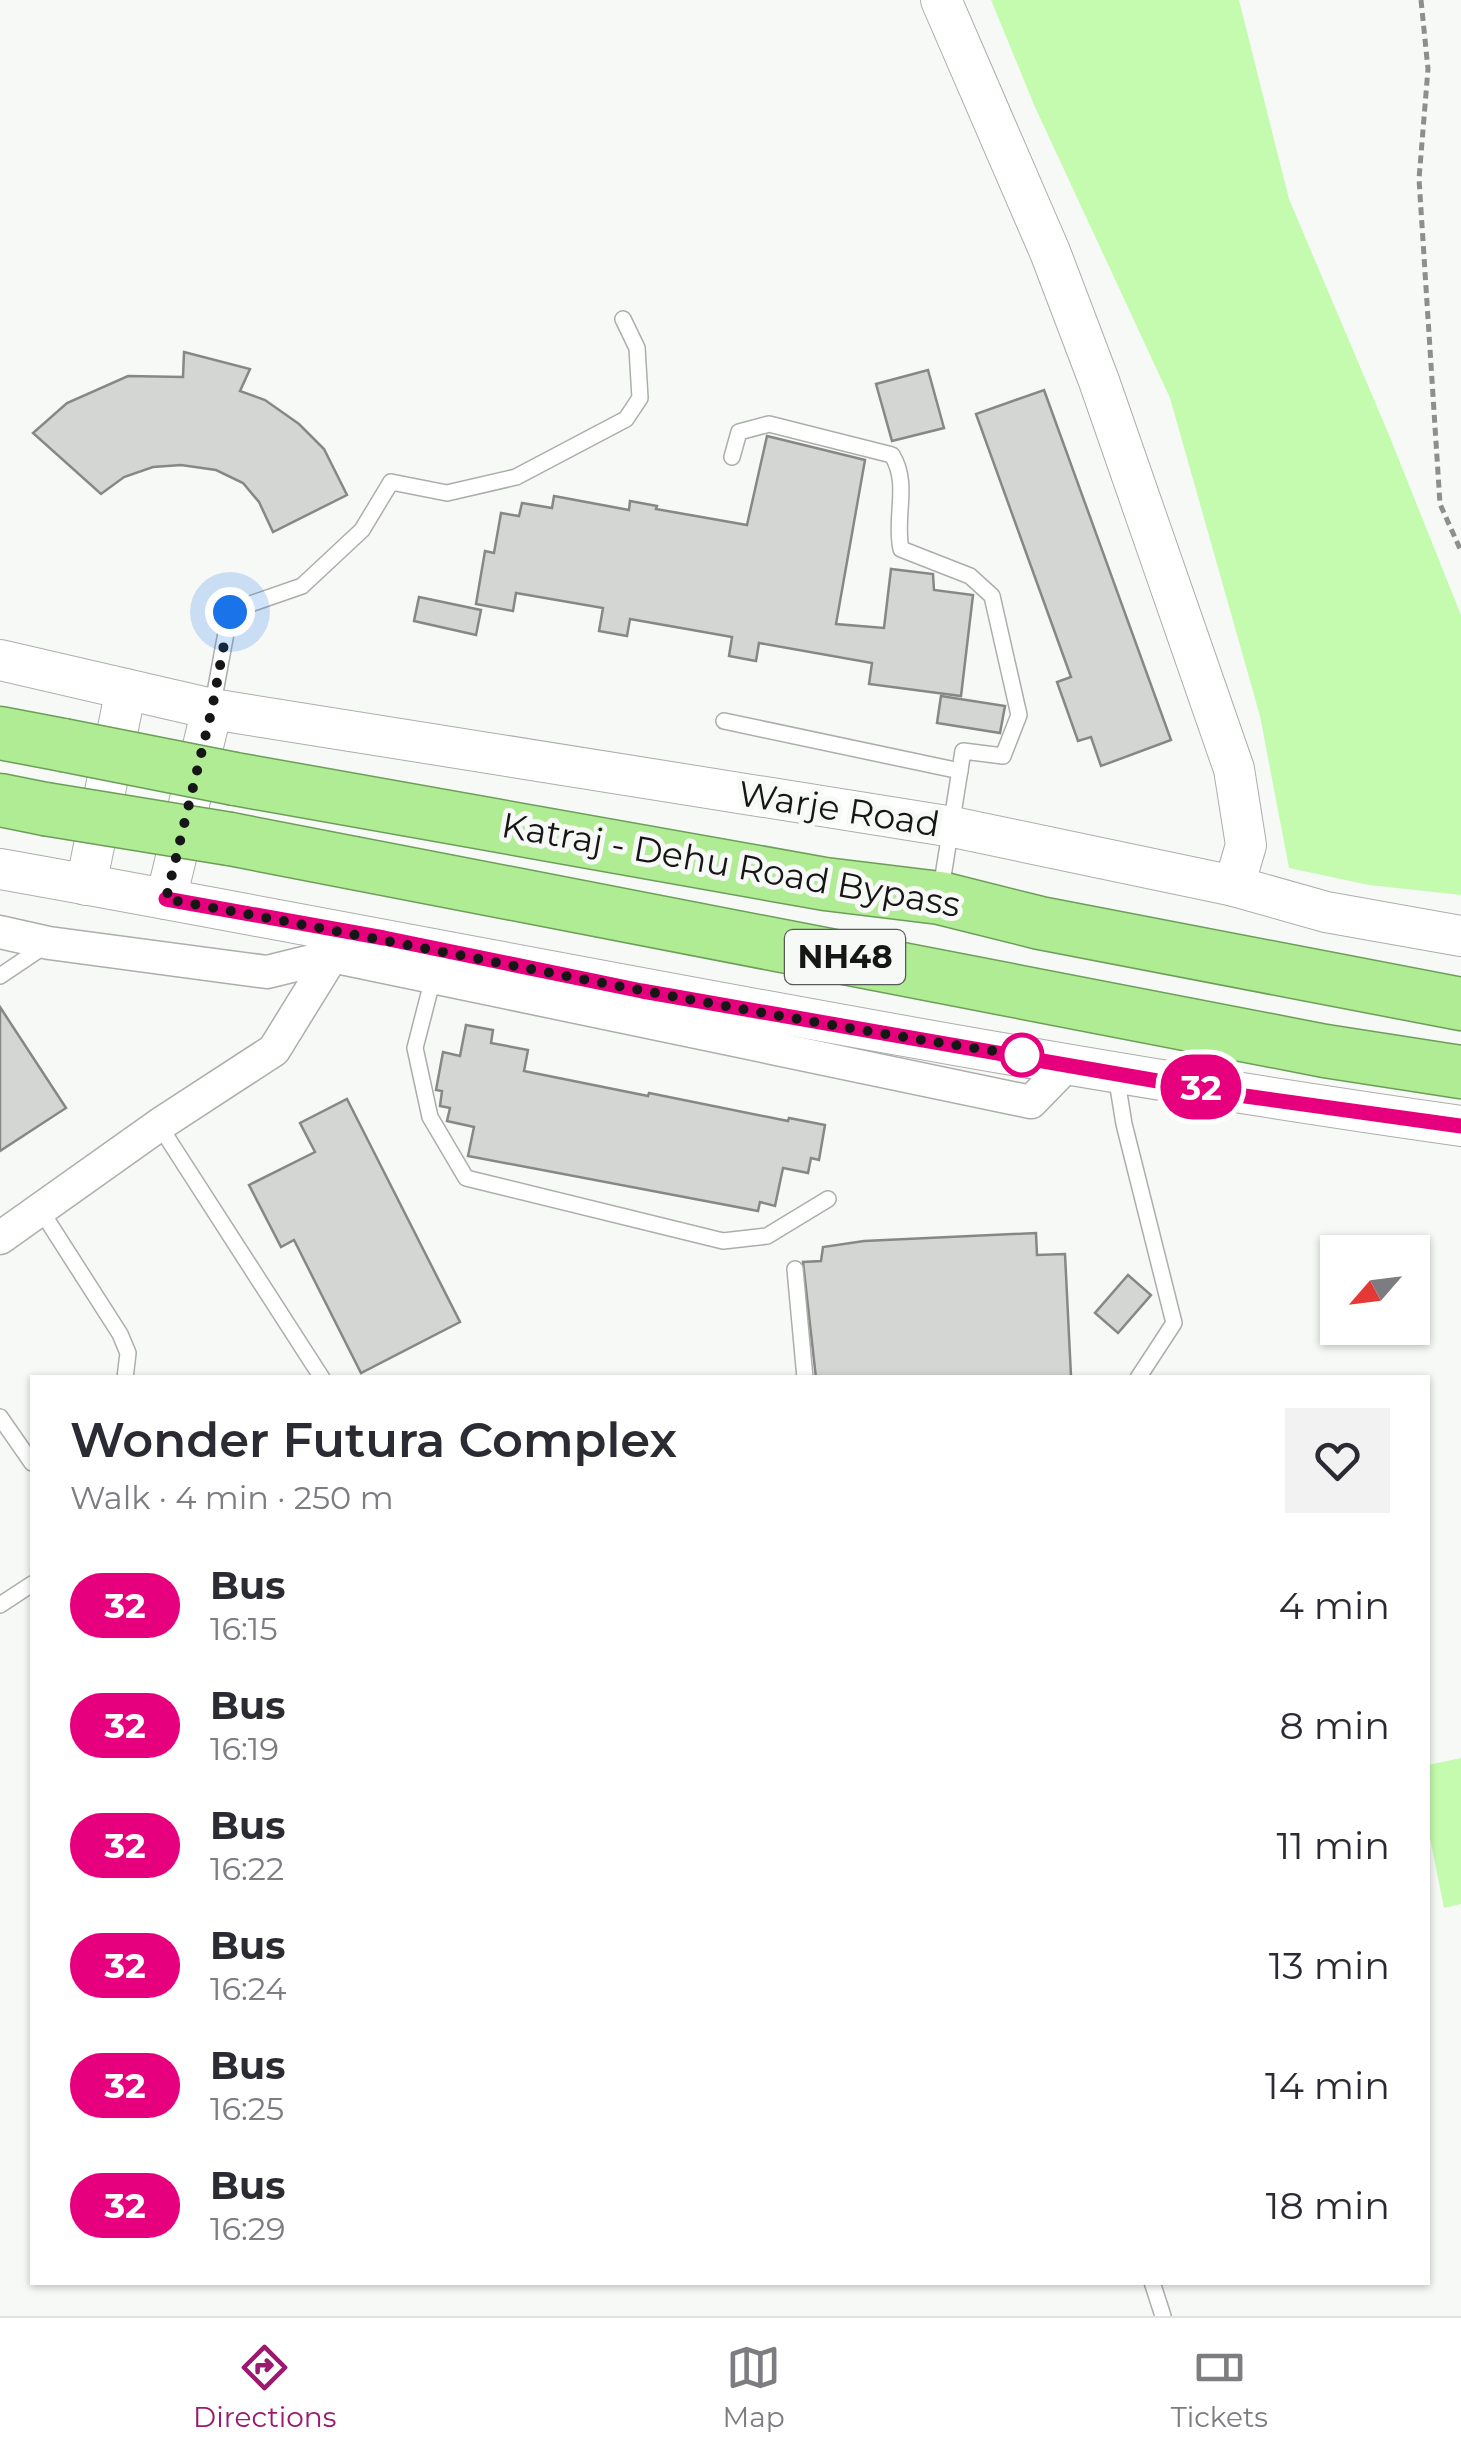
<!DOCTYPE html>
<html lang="en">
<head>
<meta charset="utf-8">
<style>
  body { margin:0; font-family:Montserrat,sans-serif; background:#f2f2f3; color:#2b2b33; height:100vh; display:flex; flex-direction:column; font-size:38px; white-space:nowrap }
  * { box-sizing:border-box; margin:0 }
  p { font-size:32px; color:#7c7c81 }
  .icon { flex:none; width:55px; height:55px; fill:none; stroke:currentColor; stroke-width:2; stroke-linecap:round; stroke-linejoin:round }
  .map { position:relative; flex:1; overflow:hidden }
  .sheet { position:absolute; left:30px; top:1375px; width:1400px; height:910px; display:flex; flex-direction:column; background:#fff; border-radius:0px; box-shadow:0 2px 8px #0004 }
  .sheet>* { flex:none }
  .badge { padding:0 20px; border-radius:32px; font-size:35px; line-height:65px }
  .needle { width:65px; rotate:242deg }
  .controls { position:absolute; left:1320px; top:1235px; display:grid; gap:20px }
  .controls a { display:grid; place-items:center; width:110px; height:110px; border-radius:0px; background:#fff; box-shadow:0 2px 8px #0004; font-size:50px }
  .you { position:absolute; width:50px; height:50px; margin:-25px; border:8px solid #fff; border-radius:50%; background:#1a73e8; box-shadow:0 0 0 15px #1a73e833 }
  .map>.badge { position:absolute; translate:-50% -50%; box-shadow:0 0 0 5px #fff }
  .round { display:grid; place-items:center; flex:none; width:105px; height:105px; border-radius:0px; background:#f2f2f3 }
  .headline { display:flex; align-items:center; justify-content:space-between; height:170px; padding:0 40px }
  h1 { font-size:48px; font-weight:600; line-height:75px }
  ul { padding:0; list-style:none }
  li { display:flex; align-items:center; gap:30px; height:120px; padding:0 40px }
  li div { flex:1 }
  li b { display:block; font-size:38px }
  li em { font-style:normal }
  li .badge { min-width:110px; font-weight:700; text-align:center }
  .menu { display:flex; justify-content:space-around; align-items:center; height:140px; border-top:2px solid #e1e1e2; background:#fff; font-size:28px; color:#7c7c81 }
  .menu a { display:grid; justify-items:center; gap:5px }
  .menu .active { color:#9b196e }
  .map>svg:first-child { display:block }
</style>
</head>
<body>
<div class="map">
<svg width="1461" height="2316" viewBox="0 0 1461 2316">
  <rect width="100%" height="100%" fill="#f7f9f7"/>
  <!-- green -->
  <g fill="#c4fbae">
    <path d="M991 0H1239L1289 199 1389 435 1461 615V895L1369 885 1289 868 1260 716 1170 398 1035 107Z"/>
    <path d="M1461 1758V1904L1444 1908 1428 1828V1765Z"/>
  </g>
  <!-- building -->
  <g fill="#d4d6d3" stroke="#868885" stroke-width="2.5">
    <path d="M184 352 250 369 240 391 265 400 299 424 324 449 347 495 273 532 259 502 243 483 216 470 181 465 153 467 124 477 101 494 33 433 67 403 128 376 183 377Z"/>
    <path d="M928 370 944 428 892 441 876 384Z"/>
    <path d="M1044 390 1171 740 1101 766 1091 737 1078 741 1057 682 1071 677 976 414Z"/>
    <path d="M767 436 865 460 836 624 884 628 891 569 933 574 934 590 973 595 961 696 869 684 872 663 759 643 756 661 729 656 732 637 630 619 627 636 599 631 603 608 516 593 513 611 476 604 485 551 494 553 501 513 519 516 522 503 552 508 554 496 629 510 630 501 657 506 656 509 747 525Z"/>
    <path d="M419 597 481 610 476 635 414 621Z"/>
    <path d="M941 696 1005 706 1000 733 937 723Z"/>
    <path d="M0 1007 66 1108 0 1151Z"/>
    <path d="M466 1025 493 1030 491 1043 528 1050 524 1071 648 1096 649 1093 788 1121 789 1118 825 1125 819 1160 811 1158 808 1173 783 1168 775 1206 760 1202 758 1211 468 1156 474 1127 447 1121 450 1108 440 1106 442 1091 436 1090 443 1052 460 1056Z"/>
    <path d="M347 1099 460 1322 361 1373 294 1240 281 1247 249 1185 315 1152 300 1123Z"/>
    <path d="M1036 1233 1037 1255 1065 1254 1071 1376 816 1378 803 1262 821 1261 823 1247 864 1241Z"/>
    <path d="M1128 1275 1151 1295 1118 1333 1095 1313Z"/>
  </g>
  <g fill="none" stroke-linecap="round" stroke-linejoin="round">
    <!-- service casing -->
    <g stroke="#acaeab" stroke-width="18">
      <g id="service">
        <path d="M732 457 739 432 769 424 892 455C910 484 894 517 901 549L970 576 992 596 1019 715 1003 756 963 751 941 889"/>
        <path d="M212 709 230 611 302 586 362 530 391 482 447 493 516 477 626 419 640 398 637 348 623 319"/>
        <path d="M724 721 960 771"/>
        <path d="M0 976 46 945"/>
        <path d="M433 978 415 1048 430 1117 466 1178 723 1241 767 1236 828 1199"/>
        <path d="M1116 1075 1124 1124 1174 1323 1138 1378"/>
        <path d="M159 1125 322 1378"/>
        <path d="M40 1209 120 1334 128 1353 125 1378"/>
        <path d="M795 1269 805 1378"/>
        <path d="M0 1417 32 1463"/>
        <path d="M0 1605 32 1584"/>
        <path d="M1152 2282 1163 2316"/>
      </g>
    </g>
    <!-- minor casing -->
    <g stroke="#acaeab" stroke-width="35">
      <g id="minor">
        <path d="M0 932 49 943 267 972 332 956"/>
        <path d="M355 933 332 956 1031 1102 1069 1063"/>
        <path d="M0 1238 159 1125 274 1050 332 956"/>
      </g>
    </g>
    <!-- tertiary casing -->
    <g stroke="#acaeab" stroke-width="42">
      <g id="tertiary">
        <path d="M941 0 1050 252 1099 381 1234 769 1246 845 1234 886"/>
        <path d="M0 660 212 709 953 827 1234 886 1326 912 1461 936"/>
        <path d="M0 869C487 956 971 1057 1461 1126"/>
        <path d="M86 885 126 689"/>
        <path d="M166 899 212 709"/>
      </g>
    </g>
    <!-- trunk casing -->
    <g stroke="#6c9e57" stroke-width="55">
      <g id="trunk">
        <path d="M0 733 63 745"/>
        <path d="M235 779 825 884 940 898 1040 923 1461 1004"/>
        <path d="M0 800 45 809"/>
        <path d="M230 839 1325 1051 1461 1072"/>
      </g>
    </g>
    <!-- path -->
    <path stroke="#8d8f8d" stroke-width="5" stroke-dasharray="8 5" stroke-linecap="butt" d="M1421 0 1428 69 1419 179 1440 504 1461 551"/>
    <!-- service -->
    <use href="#service" stroke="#fff" stroke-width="15"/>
    <!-- minor -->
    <use href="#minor" stroke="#fff" stroke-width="32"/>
    <!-- tertiary -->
    <use href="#tertiary" stroke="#fff" stroke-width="40"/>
    <!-- trunk -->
    <use href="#trunk" stroke="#afec94" stroke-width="52"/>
    <!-- trunk-bridge casing -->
    <g stroke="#6c9e57" stroke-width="55" stroke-linecap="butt">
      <g id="trunk-bridge">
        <path d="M63 745 235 779"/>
        <path d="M45 809 230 839"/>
      </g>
    </g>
    <!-- trunk-bridge -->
    <use href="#trunk-bridge" stroke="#afec94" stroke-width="52"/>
  </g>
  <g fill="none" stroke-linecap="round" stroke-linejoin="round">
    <!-- line casing -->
    <g stroke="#fff" stroke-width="22">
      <path id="line" d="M166 899 384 938 642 991 1238 1095 1461 1126"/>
    </g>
    <!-- line -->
    <use href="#line" stroke="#e6007e" stroke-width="15"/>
    <!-- walk -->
    <path stroke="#151615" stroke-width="10" stroke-dasharray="0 18" d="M230 612 212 709 166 899C451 951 735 1014 1022 1055"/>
  </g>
  <!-- markers -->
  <circle fill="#fff" stroke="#e6007e" stroke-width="5" cx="1022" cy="1055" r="20"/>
  <g text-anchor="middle" stroke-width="10" stroke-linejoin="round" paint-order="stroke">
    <!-- shield labels -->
    <rect fill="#f7f9f7" stroke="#595a59" stroke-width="2.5" x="785" y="930" width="120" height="54" rx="8"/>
    <g font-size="32" font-weight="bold" fill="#151615">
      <text x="845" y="968">NH48</text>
    </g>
    <!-- street labels -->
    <g font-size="35" fill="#151615" stroke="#f7f9f7">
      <text transform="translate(839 809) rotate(9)" y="12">Warje Road</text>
      <text transform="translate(731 865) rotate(10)" y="12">Katraj - Dehu Road Bypass</text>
    </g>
  </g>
</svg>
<div class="controls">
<a><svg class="needle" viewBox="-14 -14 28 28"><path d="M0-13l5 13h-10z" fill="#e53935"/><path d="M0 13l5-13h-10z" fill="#7c7c81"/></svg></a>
</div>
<div class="you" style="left:230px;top:612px"></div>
<b class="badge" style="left:1201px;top:1087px;background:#e6007e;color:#fff">32</b>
<section class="sheet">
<div class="headline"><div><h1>Wonder Futura Complex</h1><p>Walk · 4 min · 250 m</p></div><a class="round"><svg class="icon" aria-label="heart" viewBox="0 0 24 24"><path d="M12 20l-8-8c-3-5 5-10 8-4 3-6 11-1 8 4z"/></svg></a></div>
<ul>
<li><span class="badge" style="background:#e6007e;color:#fff">32</span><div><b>Bus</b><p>16:15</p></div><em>4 min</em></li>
<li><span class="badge" style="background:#e6007e;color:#fff">32</span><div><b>Bus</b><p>16:19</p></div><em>8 min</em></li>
<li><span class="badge" style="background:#e6007e;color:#fff">32</span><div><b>Bus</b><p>16:22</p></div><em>11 min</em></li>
<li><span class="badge" style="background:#e6007e;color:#fff">32</span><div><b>Bus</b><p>16:24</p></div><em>13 min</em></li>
<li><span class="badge" style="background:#e6007e;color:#fff">32</span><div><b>Bus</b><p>16:25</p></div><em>14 min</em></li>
<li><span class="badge" style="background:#e6007e;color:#fff">32</span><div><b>Bus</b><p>16:29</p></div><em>18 min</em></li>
</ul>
</section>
</div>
<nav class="menu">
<a class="active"><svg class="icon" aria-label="directions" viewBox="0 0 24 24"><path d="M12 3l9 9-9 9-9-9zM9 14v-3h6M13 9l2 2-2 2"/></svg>Directions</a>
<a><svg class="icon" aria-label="map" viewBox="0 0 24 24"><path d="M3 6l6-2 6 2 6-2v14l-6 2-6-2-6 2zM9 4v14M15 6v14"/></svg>Map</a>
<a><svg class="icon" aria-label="tickets" viewBox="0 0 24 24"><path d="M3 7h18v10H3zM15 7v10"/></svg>Tickets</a>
</nav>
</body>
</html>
